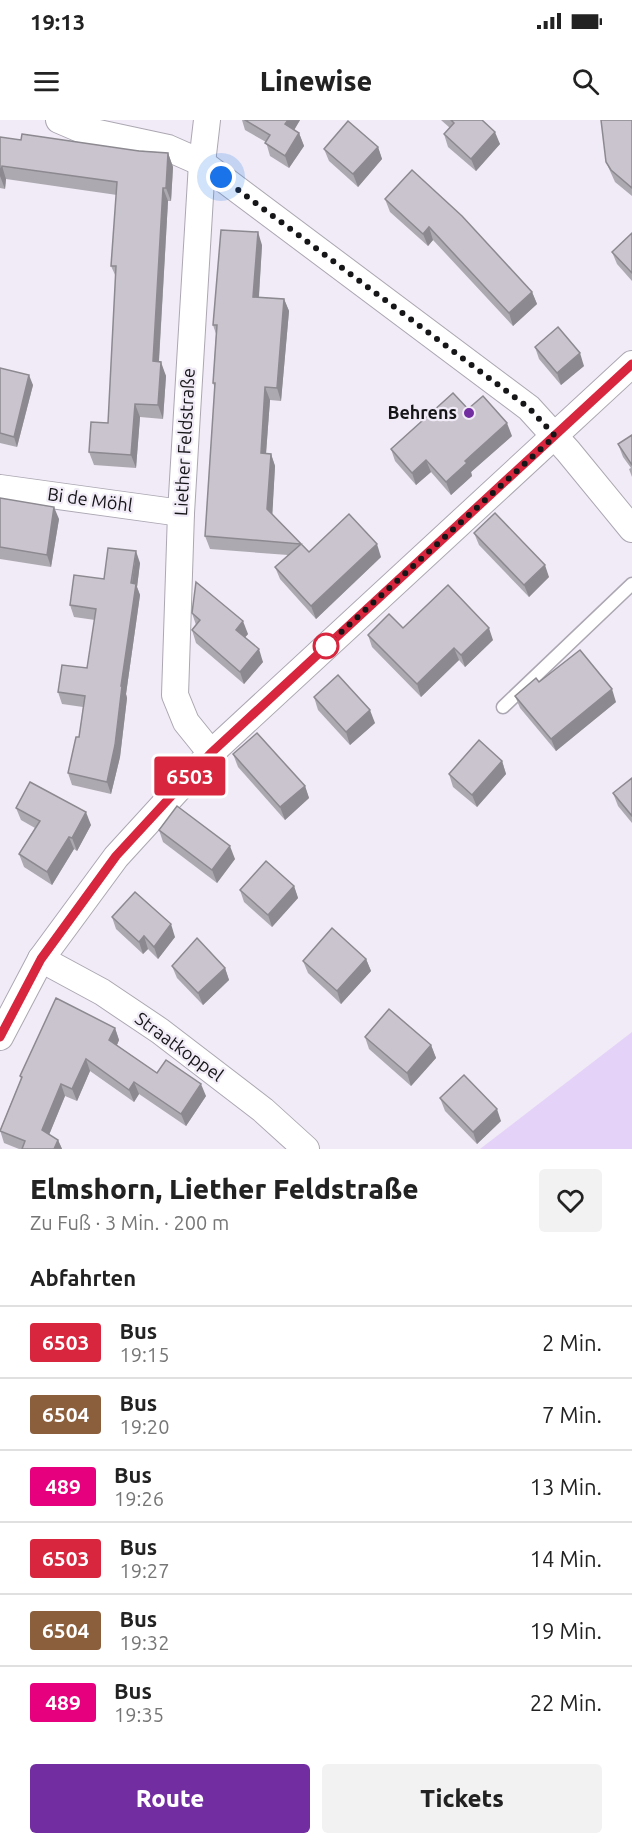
<!DOCTYPE html>
<html lang="de">
<head>
<meta charset="utf-8">
<style>
  body { margin:0; font-family:Ubuntu,sans-serif; background:#f2f2f2; color:#222; height:100vh; display:flex; flex-direction:column; font-size:22px; white-space:nowrap }
  * { box-sizing:border-box; margin:0 }
  p { font-size:20px; color:#767676 }
  .icon { flex:none; width:33px; height:33px; fill:none; stroke:currentColor; stroke-width:2; stroke-linecap:round; stroke-linejoin:round }
  .map { position:relative; height:1029px; overflow:hidden }
  .panel { display:flex; flex-direction:column; background:#fff; flex:1 }
  .panel>* { flex:none }
  .badge { padding:0 12px; border-radius:4px; font-size:21px; line-height:39px }
  .you { position:absolute; width:30px; height:30px; margin:-15px; border:4px solid #fff; border-radius:50%; background:#1a73e8; box-shadow:0 0 0 9px #1a73e833 }
  .map>.badge { position:absolute; translate:-50% -50%; box-shadow:0 0 0 3px #fff }
  h2 { padding:0 30px; font-size:22px; line-height:54px }
  .round { display:grid; place-items:center; flex:none; width:63px; height:63px; border-radius:6px; background:#f2f2f2 }
  .overview { display:flex; align-items:center; justify-content:space-between; height:102px; padding:0 30px }
  h1 { font-size:28px; font-weight:800; line-height:45px }
  .button { display:flex; gap:12px; margin-top:auto; padding:12px 30px }
  .button a { flex:1; height:69px; border-radius:6px; background:#722da1; color:#fff; font-size:24px; font-weight:800; line-height:69px; text-align:center }
  .button a+a { background:#f2f2f2; color:#222 }
  ul { padding:0; list-style:none }
  li { display:flex; align-items:center; gap:18px; height:72px; padding:0 30px; border-top:2px solid #e0e0e0 }
  li div { flex:1 }
  li b { display:block; font-size:22px }
  li em { font-style:normal }
  li .badge { min-width:66px; font-weight:700; text-align:center }
  .status { display:flex; justify-content:space-between; align-items:center; height:42px; padding:0 30px; background:#fff; direction:ltr }
  .status svg { height:16px; fill:currentColor }
  header { display:flex; justify-content:space-between; align-items:center; height:78px; padding:0 30px; background:#fff; font-size:27px; font-weight:800 }
  .map>svg:first-child { display:block }
</style>
</head>
<body>
<div class="status"><b>19:13</b><svg viewBox="0 0 49 12"><path d="M0 12V9h3v3zM5 12V6h3v6zM10 12V3h3v9zM15 12V0h3v12zM26 1h20v11H26zM47 4h2v5h-2z"/></svg></div>
<header><svg class="icon" aria-label="menu" viewBox="0 0 24 24"><path d="M4 6h16M4 12h16M4 18h16"/></svg>Linewise<svg class="icon" aria-label="search" viewBox="0 0 24 24"><circle cx="10" cy="10" r="6"/><path d="M15 15l6 6"/></svg></header>
<div class="map">
<svg width="632" height="1029" viewBox="0 0 632 1029">
  <rect width="100%" height="100%" fill="#f0ebf6"/>
  <!-- green -->
  <path fill="#e5d2f9" d="M632 912V1029H480Z"/>
  <g fill="none" stroke-linecap="round" stroke-linejoin="round">
    <!-- lane casing -->
    <g stroke="#aca7b2" stroke-width="15">
      <path id="lane" d="M503 587 632 464"/>
    </g>
    <!-- street casing -->
    <g stroke="#aca7b2" stroke-width="28">
      <g id="street">
        <path d="M59 0 80 9 168 28 202 43 529 288 568 331 632 409"/>
        <path d="M207 0 202 43 181 393 175 575 186 602 211 633"/>
        <path d="M0 368 181 393"/>
        <path d="M41 839 102 872 160 911 263 990 306 1029"/>
        <path d="M0 917 41 839 116 737 211 633 632 244"/>
      </g>
    </g>
    <!-- lane -->
    <use href="#lane" stroke="#fff" stroke-width="12"/>
    <!-- street -->
    <use href="#street" stroke="#fff" stroke-width="26"/>
  </g>
  <!-- wall -->
  <g fill="#ada9b1">
    <path d="M242 0H300L294 10 299 13 304 26 289 48 270 36 266 22 245 10Z"/>
    <path d="M441 0H482L500 24 476 51 448 27 444 14 450 8Z"/>
    <path d="M632 0V76L615 62 606 42Z"/>
    <path d="M0 17 21 20 168 33 173 47 171 81H168L159 242 166 256 163 299 140 297 136 348 94 345 89 332 108 303 116 157 111 146 117 75 6 59 5 69 0 68Z"/>
    <path d="M378 27 382 39 358 67 329 41 324 29Z"/>
    <path d="M385 79 532 172 537 184 513 206 433 120 428 126 390 92Z"/>
    <path d="M632 113V161L617 144 612 132Z"/>
    <path d="M262 125 259 177 284 179 289 191 281 281 270 280 266 334H271L275 346 272 394 309 432 381 437 316 499 280 459 275 447 288 435 210 429 205 416 215 268 213 263 216 214 213 205Z"/>
    <path d="M535 227 584 246 561 265 539 239Z"/>
    <path d="M0 248 33 265 17 327 0 323Z"/>
    <path d="M632 315V357L629 349 631 348 623 337 618 324Z"/>
    <path d="M512 316 471 352 472 356 451 375 431 352 416 365 395 341 391 329Z"/>
    <path d="M0 378 59 399 51 447 0 439Z"/>
    <path d="M474 413 549 457 529 477 479 425Z"/>
    <path d="M140 443 137 467 140 475 126 574 127 578 120 637 111 674 72 665 68 653 79 617 83 587 62 584 58 572 87 548 95 500 74 497 70 485 104 459Z"/>
    <path d="M192 493 248 514 245 517 263 542 244 564 196 523 192 510 196 505Z"/>
    <path d="M368 515 493 520 465 547 459 540 421 577 372 527Z"/>
    <path d="M539 562 616 582 556 631 520 588 515 576Z"/>
    <path d="M314 577 375 603 350 625 318 590Z"/>
    <path d="M233 634 305 666 309 678 285 700 238 647Z"/>
    <path d="M502 641 506 654 477 687 453 667 449 654Z"/>
    <path d="M632 658V703L618 686 613 673Z"/>
    <path d="M16 688 91 705 77 731 74 729 52 765 24 747 19 734 35 708 21 700Z"/>
    <path d="M159 710 235 739 217 763 163 722Z"/>
    <path d="M294 766 298 778 272 807 244 782 240 770Z"/>
    <path d="M112 797 175 817 158 839 148 829 143 834 116 809Z"/>
    <path d="M366 839 371 851 341 884 308 853 303 841Z"/>
    <path d="M172 846 225 848 229 860 203 885 177 858Z"/>
    <path d="M115 908 119 920 117 925 157 953 206 976 186 1006 139 974 134 982 90 951 77 981 65 976 49 1015 58 1020 62 1029H19L4 1023 0 1010 21 959 20 956Z"/>
    <path d="M365 917 431 925 436 938 411 966 369 929Z"/>
    <path d="M440 978 501 1001 477 1024 445 991Z"/>
  </g>
  <!-- shaded-wall -->
  <g fill="#8d8990">
    <path d="M288 0H300L290 17 285 4Z"/>
    <path d="M495 12 500 24 476 51 471 39Z"/>
    <path d="M299 13 304 26 289 48 285 36Z"/>
    <path d="M378 27 382 39 358 67 353 54Z"/>
    <path d="M168 33 173 47 171 81 166 68Z"/>
    <path d="M2 46 6 59 5 69 0 56Z"/>
    <path d="M163 68 168 81 158 255 153 241Z"/>
    <path d="M429 107 433 120 428 126 423 114Z"/>
    <path d="M258 112 262 125 258 189 253 177Z"/>
    <path d="M532 172 537 184 513 206 509 193Z"/>
    <path d="M284 179 289 191 281 281 277 268Z"/>
    <path d="M580 233 584 246 561 265 557 253Z"/>
    <path d="M161 242 166 256 163 299 158 285Z"/>
    <path d="M29 255 33 265 17 327 14 317Z"/>
    <path d="M265 267 270 280 265 346 261 333Z"/>
    <path d="M135 284 140 297 136 348 131 335Z"/>
    <path d="M507 303 512 316 471 352 472 356 451 375 446 362 465 341Z"/>
    <path d="M271 334 275 346 272 401 267 389Z"/>
    <path d="M426 340 431 352 416 365 412 353Z"/>
    <path d="M54 387 59 399 51 447 47 435Z"/>
    <path d="M377 424 381 437 316 499 311 486Z"/>
    <path d="M136 431 140 443 137 467 140 475 126 574 127 578 120 637 111 674 107 662Z"/>
    <path d="M545 445 549 457 529 477 524 465Z"/>
    <path d="M243 501 248 514 241 522 236 510Z"/>
    <path d="M489 508 493 520 465 547 461 535Z"/>
    <path d="M454 528 459 540 421 577 417 564Z"/>
    <path d="M259 529 263 542 244 564 240 552Z"/>
    <path d="M612 569 616 582 556 631 551 619Z"/>
    <path d="M370 590 375 603 350 625 346 612Z"/>
    <path d="M502 641 506 654 477 687 472 675Z"/>
    <path d="M305 666 309 678 285 700 280 687Z"/>
    <path d="M86 692 91 705 77 731 72 718Z"/>
    <path d="M69 717 74 729 52 765 47 752Z"/>
    <path d="M230 726 235 739 217 763 212 750Z"/>
    <path d="M294 766 298 778 272 807 268 795Z"/>
    <path d="M171 804 175 817 158 839 154 827Z"/>
    <path d="M144 816 148 829 143 834 139 822Z"/>
    <path d="M366 839 371 851 341 884 337 871Z"/>
    <path d="M225 848 229 860 203 885 198 873Z"/>
    <path d="M115 908 119 920 114 932 109 920Z"/>
    <path d="M431 925 436 938 411 966 407 953Z"/>
    <path d="M86 939 90 951 77 981 72 969Z"/>
    <path d="M134 962 139 974 134 982 129 970Z"/>
    <path d="M61 964 65 976 46 1022 42 1010Z"/>
    <path d="M201 964 206 976 186 1006 181 994Z"/>
    <path d="M497 989 501 1001 477 1024 473 1012Z"/>
    <path d="M58 1020 62 1029H54Z"/>
  </g>
  <!-- building -->
  <g fill="#c9c4ce" stroke="#8d8990" stroke-width="1.5">
    <path d="M245 0H288L285 4 299 13 285 36 265 23 270 15Z"/>
    <path d="M451 0H482L495 12 471 39 444 14 454 3Z"/>
    <path d="M601 0H632V68L611 50 606 42Z"/>
    <path d="M348 1 378 27 353 54 324 29Z"/>
    <path d="M22 14 139 31 168 33 166 68H163L153 241 161 242 158 285 135 284 131 335 89 332 91 302 108 303 116 146H111L117 62 2 46 0 56V17L21 20Z"/>
    <path d="M412 50 462 96 532 172 509 193 429 107 423 114 385 79Z"/>
    <path d="M221 110 258 112 253 177 284 179 277 268 265 267 261 333 271 334 267 389 309 432 349 394 377 424 311 486 275 447 301 424 205 416 215 263H213L217 205H213Z"/>
    <path d="M632 113V153L612 132Z"/>
    <path d="M558 207 580 233 557 253 535 227Z"/>
    <path d="M0 248 29 255 14 317 0 313Z"/>
    <path d="M453 273 468 289 483 276 507 303 465 341 467 343 446 362 426 340 412 353 391 329Z"/>
    <path d="M632 315V345L618 324Z"/>
    <path d="M0 378 54 387 47 435 0 427Z"/>
    <path d="M495 393 545 445 524 465 474 413Z"/>
    <path d="M108 428 136 431 131 463 136 464 121 566H122L115 625 107 662 68 653 76 617H79L85 576 58 572 62 545 87 548 96 489 70 485 74 455 104 459Z"/>
    <path d="M196 462 243 501 236 510 259 529 240 552 192 510 200 500 192 493Z"/>
    <path d="M448 465 489 508 461 535 454 528 417 564 368 515 389 494 403 508Z"/>
    <path d="M580 530 612 569 551 619 515 576 536 558 539 562Z"/>
    <path d="M338 555 370 590 346 612 314 577Z"/>
    <path d="M257 613 305 666 280 687 233 634Z"/>
    <path d="M479 620 502 641 472 675 449 654Z"/>
    <path d="M632 658V696L613 673Z"/>
    <path d="M30 662 86 692 72 718 69 717 47 752 19 734 40 701 16 688Z"/>
    <path d="M177 686 230 726 212 750 159 710Z"/>
    <path d="M266 741 294 766 268 795 240 770Z"/>
    <path d="M135 772 171 804 154 827 144 816 139 822 112 797Z"/>
    <path d="M332 808 366 839 337 871 303 841Z"/>
    <path d="M197 818 225 848 198 873 172 846Z"/>
    <path d="M56 878 115 908 109 920 157 953 166 940 201 964 181 994 134 962 129 970 86 939 72 969 61 964 42 1010 58 1020 54 1029H22L25 1021 0 1011 22 957 20 956Z"/>
    <path d="M389 889 431 925 407 953 365 917Z"/>
    <path d="M464 955 497 989 473 1012 440 978Z"/>
  </g>
  <g fill="none" stroke-linecap="round" stroke-linejoin="round">
    <!-- line casing -->
    <g stroke="#fff" stroke-width="14">
      <path id="line" d="M0 917 41 839 116 736 211 633 632 244"/>
    </g>
    <!-- line -->
    <use href="#line" stroke="#d7263d" stroke-width="9"/>
    <!-- walk -->
    <path stroke="#161518" stroke-width="6" stroke-dasharray="0 10.8" d="M221 57 529 288 555 316 326 526"/>
  </g>
  <!-- markers -->
  <circle fill="#722da1" stroke="#f0ebf6" stroke-width="2" cx="469" cy="293" r="6"/>
  <circle fill="#fff" stroke="#d7263d" stroke-width="3" cx="326" cy="526" r="12"/>
  <g text-anchor="middle" stroke-width="4.5" stroke-linejoin="round" paint-order="stroke">
    <!-- poi labels -->
    <g font-size="18" font-weight="bold" fill="#161518" stroke="#f0ebf6" text-anchor="end">
      <text x="457" y="299">Behrens</text>
    </g>
    <!-- street labels -->
    <g font-size="18" fill="#161518" stroke="#f0ebf6">
      <text transform="translate(185 322) rotate(-87)" y="6">Liether Feldstraße</text>
      <text transform="translate(90 380) rotate(8)" y="6">Bi de Möhl</text>
      <text transform="translate(179 927) rotate(36)" y="6">Straatkoppel</text>
    </g>
  </g>
</svg>
<div class="you" style="left:221px;top:57px"></div>
<b class="badge" style="left:190px;top:656px;background:#d7263d;color:#fff">6503</b>
</div>
<section class="panel">
<div class="overview"><div><h1>Elmshorn, Liether Feldstraße</h1><p>Zu Fuß · 3 Min. · 200 m</p></div><a class="round"><svg class="icon" aria-label="heart" viewBox="0 0 24 24"><path d="M12 20l-8-8c-3-5 5-10 8-4 3-6 11-1 8 4z"/></svg></a></div>
<h2>Abfahrten</h2>
<ul>
<li><span class="badge" style="background:#d7263d;color:#fff">6503</span><div><b>Bus</b><p>19:15</p></div><em>2 Min.</em></li>
<li><span class="badge" style="background:#8b5e3c;color:#fff">6504</span><div><b>Bus</b><p>19:20</p></div><em>7 Min.</em></li>
<li><span class="badge" style="background:#e6007e;color:#fff">489</span><div><b>Bus</b><p>19:26</p></div><em>13 Min.</em></li>
<li><span class="badge" style="background:#d7263d;color:#fff">6503</span><div><b>Bus</b><p>19:27</p></div><em>14 Min.</em></li>
<li><span class="badge" style="background:#8b5e3c;color:#fff">6504</span><div><b>Bus</b><p>19:32</p></div><em>19 Min.</em></li>
<li><span class="badge" style="background:#e6007e;color:#fff">489</span><div><b>Bus</b><p>19:35</p></div><em>22 Min.</em></li>
</ul>
<div class="button"><a>Route</a><a>Tickets</a></div>
</section>
</body>
</html>
